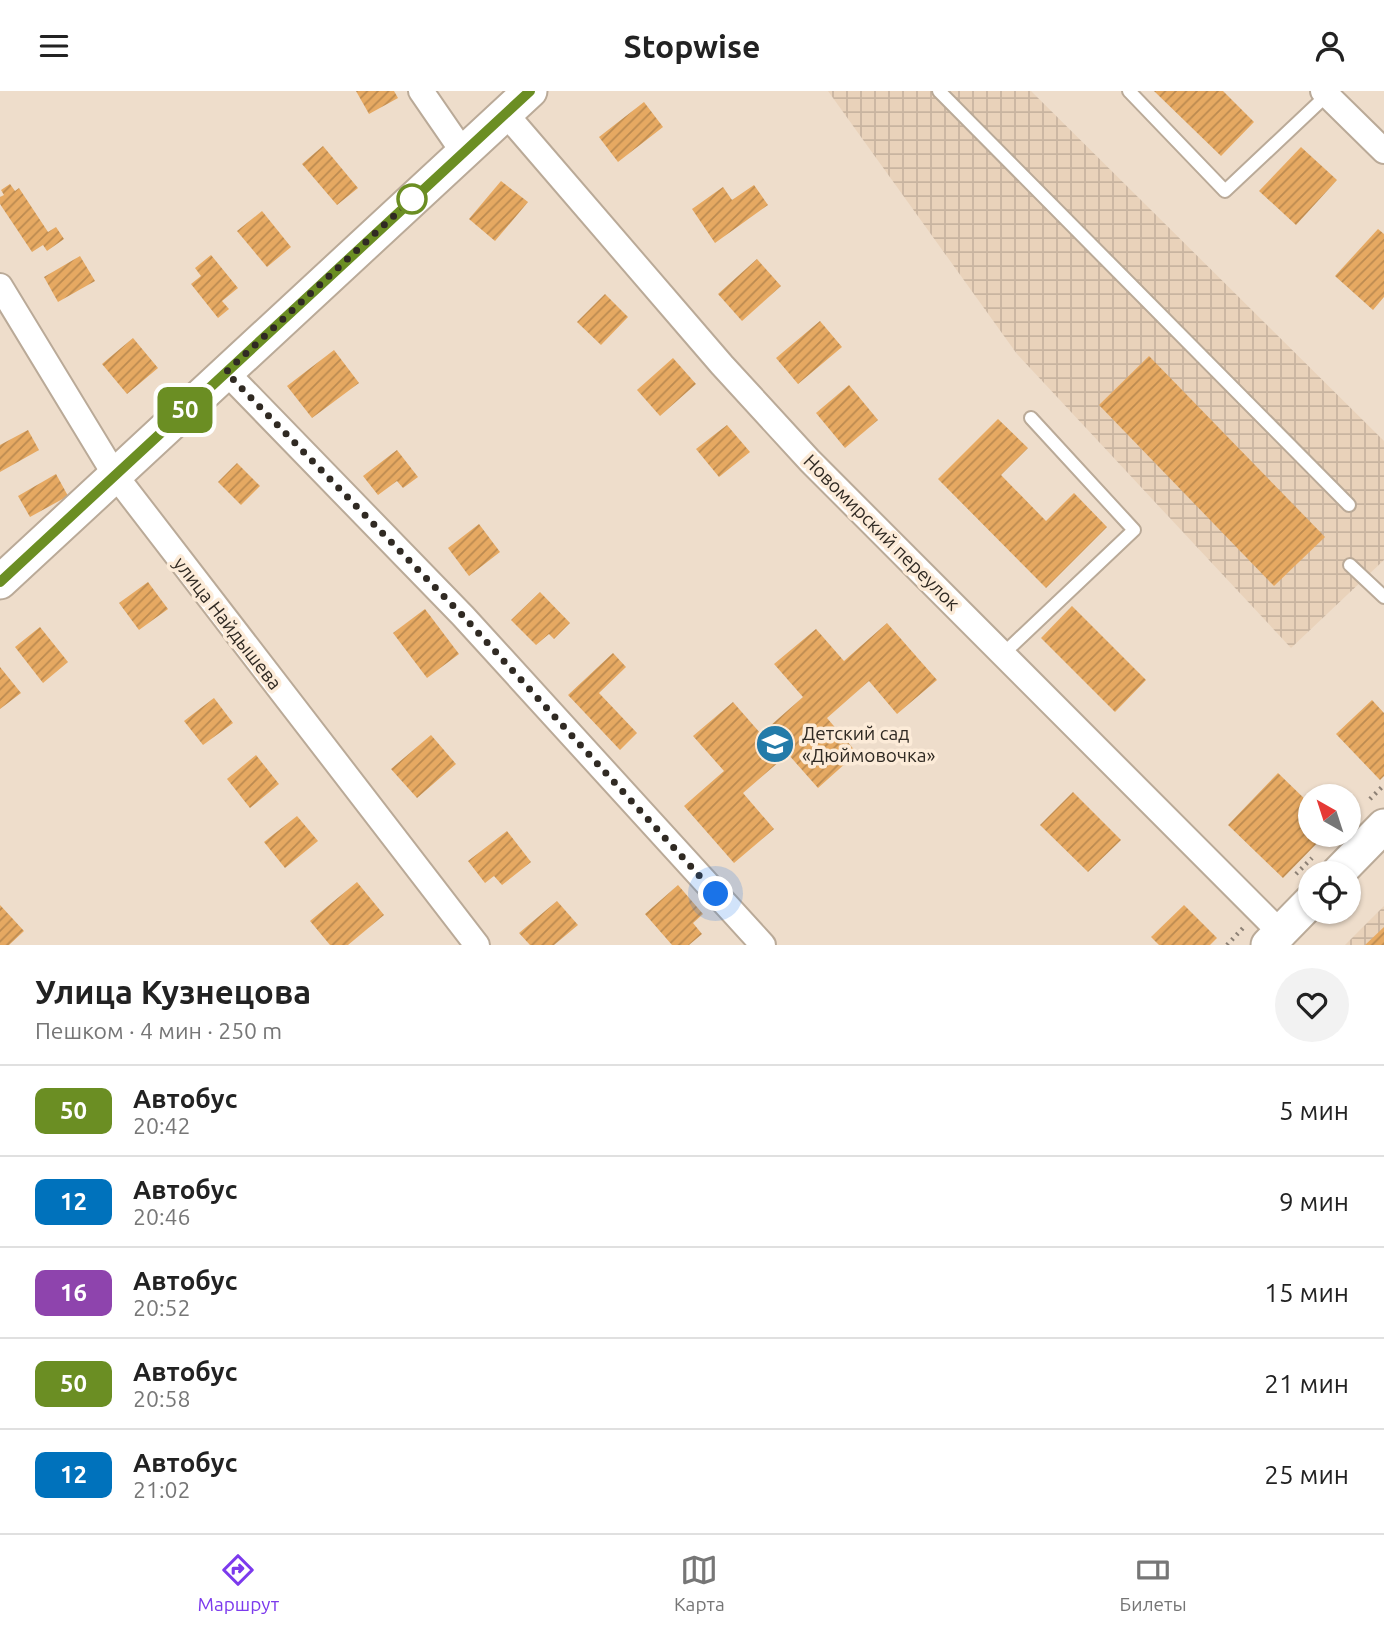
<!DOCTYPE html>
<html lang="ru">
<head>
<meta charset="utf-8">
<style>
  body { margin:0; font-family:Ubuntu,sans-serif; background:#f2f2f2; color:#222; height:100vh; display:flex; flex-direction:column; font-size:26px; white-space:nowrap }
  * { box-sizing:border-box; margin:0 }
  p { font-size:23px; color:#767676 }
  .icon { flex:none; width:38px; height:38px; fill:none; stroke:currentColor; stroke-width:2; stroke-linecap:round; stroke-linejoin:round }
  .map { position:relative; height:854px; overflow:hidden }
  .sheet { display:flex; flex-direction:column; background:#fff; flex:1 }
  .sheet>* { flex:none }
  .badge { padding:0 14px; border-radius:10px; font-size:24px; line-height:46px }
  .needle { width:46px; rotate:321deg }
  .controls { position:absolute; left:1298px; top:693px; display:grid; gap:14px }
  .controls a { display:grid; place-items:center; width:63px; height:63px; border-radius:50%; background:#fff; box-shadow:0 2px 5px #0004; font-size:35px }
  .you { position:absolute; width:35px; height:35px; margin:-18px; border:5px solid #fff; border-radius:50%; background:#1a73e8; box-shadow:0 0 0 10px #1a73e833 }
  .map>.badge { position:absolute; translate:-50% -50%; box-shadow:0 0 0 4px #fff }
  .round { display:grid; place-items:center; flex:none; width:74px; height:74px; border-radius:37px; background:#f2f2f2 }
  .headline { display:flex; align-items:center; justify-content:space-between; height:119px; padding:0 35px }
  h1 { font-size:33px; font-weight:700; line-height:52px }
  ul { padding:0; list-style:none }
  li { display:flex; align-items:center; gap:21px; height:91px; padding:0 35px; border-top:2px solid #e0e0e0 }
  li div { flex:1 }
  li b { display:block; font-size:26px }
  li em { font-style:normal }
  li .badge { min-width:77px; font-weight:700; text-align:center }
  header { display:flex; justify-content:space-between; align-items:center; height:91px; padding:0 35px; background:#fff; font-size:32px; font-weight:700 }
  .menu { display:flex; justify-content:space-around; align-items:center; height:98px; border-top:2px solid #e0e0e0; background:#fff; font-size:19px; color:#767676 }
  .menu a { display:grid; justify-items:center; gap:4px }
  .menu .selected { color:#7c3aed }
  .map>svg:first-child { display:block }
</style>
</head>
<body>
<header><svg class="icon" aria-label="menu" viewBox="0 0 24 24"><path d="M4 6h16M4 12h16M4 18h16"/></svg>Stopwise<svg class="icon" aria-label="person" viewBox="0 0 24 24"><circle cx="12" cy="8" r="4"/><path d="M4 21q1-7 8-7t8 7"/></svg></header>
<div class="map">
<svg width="1384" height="854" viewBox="0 0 1384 854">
  <defs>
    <pattern id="industrial-grid" width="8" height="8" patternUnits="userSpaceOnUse" patternTransform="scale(1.75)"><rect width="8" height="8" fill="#e9d2ba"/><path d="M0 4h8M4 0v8" fill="none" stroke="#c8b4a0"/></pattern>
    <pattern id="building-hatch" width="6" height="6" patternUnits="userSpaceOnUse" patternTransform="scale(1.75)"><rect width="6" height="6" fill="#e6a962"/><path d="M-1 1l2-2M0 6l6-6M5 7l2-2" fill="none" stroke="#bb8a50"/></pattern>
  </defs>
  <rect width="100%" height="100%" fill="#eeddcb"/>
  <!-- industrial -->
  <g fill="url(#industrial-grid)">
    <path d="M828 0H1031L1384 350V469L1291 557 1017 263Z"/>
    <path d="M1384 815V854H1345Z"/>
  </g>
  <!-- building -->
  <g fill="url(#building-hatch)">
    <path d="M356 0H394L398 7 369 23Z"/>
    <path d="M1154 0H1223L1254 31 1221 65Z"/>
    <path d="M644 11 663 36 618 71 599 46Z"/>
    <path d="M323 55 358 97 337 114 302 73Z"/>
    <path d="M1301 56 1337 89 1296 134 1259 100Z"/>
    <path d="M501 90 528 111 495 150 469 128Z"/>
    <path d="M10 93 15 100 19 97 48 141 56 136 64 148 47 160 43 154 32 161 0 113V106L4 104 1 99Z"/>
    <path d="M754 94 768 114 715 152 692 118 723 96 732 109Z"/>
    <path d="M262 120 291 156 267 176 237 140Z"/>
    <path d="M1378 138 1384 143V206L1373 219 1335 185Z"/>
    <path d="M211 164 238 197 222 210 229 218 218 227 191 193 201 185 195 177Z"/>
    <path d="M80 165 95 190 58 211 44 186Z"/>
    <path d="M757 168 781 195 742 230 718 203Z"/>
    <path d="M605 203 628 226 601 254 577 231Z"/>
    <path d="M820 230 842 256 798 293 776 267Z"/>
    <path d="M133 247 158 277 127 303 102 273Z"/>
    <path d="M334 259 359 292 312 327 287 295Z"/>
    <path d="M1149 265 1325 446 1274 495 1099 314Z"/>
    <path d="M673 267 696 293 660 325 637 299Z"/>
    <path d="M849 294 878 329 845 357 816 322Z"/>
    <path d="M998 328 1028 357 1001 384 1046 430 1074 402 1107 436 1046 497 938 388Z"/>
    <path d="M727 334 750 361 719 386 696 358Z"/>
    <path d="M28 339 39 359 0 381V354Z"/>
    <path d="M397 359 418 386 403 397 397 390 378 404 363 385Z"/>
    <path d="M237 372 260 395 241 414 218 391Z"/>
    <path d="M56 383 68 405 30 426 18 405Z"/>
    <path d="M479 433 500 461 469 485 448 457Z"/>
    <path d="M148 491 168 518 139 539 119 512Z"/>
    <path d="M540 501 570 532 554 548 549 543 536 554 511 529Z"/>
    <path d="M1072 515 1146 589 1115 621 1041 547Z"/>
    <path d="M425 518 459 563 427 587 393 542Z"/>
    <path d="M887 532 937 589 897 623 869 590 827 627 857 662 818 697 788 663 743 702 774 738 734 772 684 715 724 680 693 645 733 611 761 643 803 606 774 573 816 538 844 570Z"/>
    <path d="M40 536 68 571 43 592 15 556Z"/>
    <path d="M613 562 626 576 599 602 637 642 620 659 568 604Z"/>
    <path d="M0 576 21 602 0 618Z"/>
    <path d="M214 607 233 632 203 654 184 630Z"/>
    <path d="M1372 609 1384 622V685L1380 689 1336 643Z"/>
    <path d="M431 644 456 673 417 707 391 678Z"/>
    <path d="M256 664 279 693 250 717 227 688Z"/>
    <path d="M1278 682 1311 714V744H1325L1283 787 1228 734Z"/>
    <path d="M1073 701 1121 749 1088 781 1040 734Z"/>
    <path d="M297 725 318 750 285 777 264 751Z"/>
    <path d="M507 740 531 771 502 794 494 785 485 792 468 770Z"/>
    <path d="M357 791 384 824 348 854H330L310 830Z"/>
    <path d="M678 794 703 823 693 832 702 843 689 854H672L645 823Z"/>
    <path d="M557 810 578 834 554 854H530L519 842Z"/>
    <path d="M0 814 24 840 9 854H0Z"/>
    <path d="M1184 814 1217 847 1210 854H1159L1151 846Z"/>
    <path d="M1384 836V854H1365Z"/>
  </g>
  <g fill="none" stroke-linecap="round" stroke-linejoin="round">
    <!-- lane casing -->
    <g stroke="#baaa98" stroke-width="16">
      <g id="lane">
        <path d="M939 0 1349 414"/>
        <path d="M1129 0 1225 100 1327 4"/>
        <path d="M1350 474 1384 506"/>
        <path d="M1003 563 1134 439 1031 327"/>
      </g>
    </g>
    <!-- street casing -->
    <g stroke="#baaa98" stroke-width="28">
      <g id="street">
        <path d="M421 0 463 61"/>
        <path d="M1323 0 1384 60"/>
        <path d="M505 22 722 274 810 370 1280 841"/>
        <path d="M0 195 115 384 477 854"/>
        <path d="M226 281 463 525 763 854"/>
      </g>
    </g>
    <!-- secondary casing -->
    <g stroke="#baaa98" stroke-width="37">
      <g id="secondary">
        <path d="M0 491 530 0"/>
        <path d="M1338 782 1384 735"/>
        <path d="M1268 854 1311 810"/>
      </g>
    </g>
    <!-- path -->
    <g stroke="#8d8175" stroke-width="4.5" stroke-dasharray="2 5" stroke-linecap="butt">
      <path d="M1370 708 1384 694"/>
      <path d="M1296 783 1312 767"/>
      <path d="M1227 854 1243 837"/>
    </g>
    <!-- lane -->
    <use href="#lane" stroke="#fff" stroke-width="12"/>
    <!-- street -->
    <use href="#street" stroke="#fff" stroke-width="24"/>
    <!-- secondary -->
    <use href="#secondary" stroke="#fff" stroke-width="33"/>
  </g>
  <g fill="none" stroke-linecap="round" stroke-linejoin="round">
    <!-- line casing -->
    <g stroke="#fff" stroke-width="16">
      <path id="line" d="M0 491 530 0"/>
    </g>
    <!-- line -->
    <use href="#line" stroke="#6b8e23" stroke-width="10"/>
    <!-- walk -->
    <path stroke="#302a23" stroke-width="7" stroke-dasharray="0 12.6" d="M412 108 226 281 463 525 716 803"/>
  </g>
  <!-- icons -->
  <defs>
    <g id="school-disc" transform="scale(2.0125)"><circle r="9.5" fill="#237ba9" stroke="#fcebd8"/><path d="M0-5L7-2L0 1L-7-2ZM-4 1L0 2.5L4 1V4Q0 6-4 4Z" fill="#fff"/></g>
  </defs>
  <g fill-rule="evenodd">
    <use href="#school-disc" x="775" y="653"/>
  </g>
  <!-- markers -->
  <circle fill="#fff" stroke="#6b8e23" stroke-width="3.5" cx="412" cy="108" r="14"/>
  <g text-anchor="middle" stroke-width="7" stroke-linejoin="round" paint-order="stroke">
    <!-- street labels -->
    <g font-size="19" fill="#302a23" stroke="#fcebd8">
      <text transform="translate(882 441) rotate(45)" y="7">Новомирский переулок</text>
      <text transform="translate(228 532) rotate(52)" y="7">улица Найдышева</text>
    </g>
    <!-- poi labels -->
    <g font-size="19" fill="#302a23" stroke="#fcebd8" text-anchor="start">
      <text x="802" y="649">Детский сад<tspan x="802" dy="22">«Дюймовочка»</tspan></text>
    </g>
  </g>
</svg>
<div class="controls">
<a><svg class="needle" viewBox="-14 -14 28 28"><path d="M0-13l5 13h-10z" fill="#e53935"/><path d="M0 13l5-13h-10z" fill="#767676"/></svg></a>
<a><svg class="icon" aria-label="locate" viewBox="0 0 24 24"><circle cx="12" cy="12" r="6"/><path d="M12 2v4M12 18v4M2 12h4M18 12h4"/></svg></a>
</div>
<div class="you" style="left:716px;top:803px"></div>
<b class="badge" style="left:185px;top:319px;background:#6b8e23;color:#fff">50</b>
</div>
<section class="sheet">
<div class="headline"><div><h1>Улица Кузнецова</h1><p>Пешком · 4 мин · 250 m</p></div><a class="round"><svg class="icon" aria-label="heart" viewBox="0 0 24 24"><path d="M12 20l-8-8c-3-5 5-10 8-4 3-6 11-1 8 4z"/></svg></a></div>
<ul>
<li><span class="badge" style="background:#6b8e23;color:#fff">50</span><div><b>Автобус</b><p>20:42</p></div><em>5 мин</em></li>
<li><span class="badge" style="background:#0072bc;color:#fff">12</span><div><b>Автобус</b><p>20:46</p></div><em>9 мин</em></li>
<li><span class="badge" style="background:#8e44ad;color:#fff">16</span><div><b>Автобус</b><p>20:52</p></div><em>15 мин</em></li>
<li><span class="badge" style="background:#6b8e23;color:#fff">50</span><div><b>Автобус</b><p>20:58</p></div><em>21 мин</em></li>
<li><span class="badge" style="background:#0072bc;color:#fff">12</span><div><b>Автобус</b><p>21:02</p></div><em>25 мин</em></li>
</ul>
</section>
<nav class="menu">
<a class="selected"><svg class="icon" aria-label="directions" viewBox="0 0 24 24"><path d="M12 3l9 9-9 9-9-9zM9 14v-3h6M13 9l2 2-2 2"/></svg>Маршрут</a>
<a><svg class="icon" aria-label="map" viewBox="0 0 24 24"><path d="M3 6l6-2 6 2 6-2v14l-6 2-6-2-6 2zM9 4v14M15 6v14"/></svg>Карта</a>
<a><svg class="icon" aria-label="tickets" viewBox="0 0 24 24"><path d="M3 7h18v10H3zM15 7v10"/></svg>Билеты</a>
</nav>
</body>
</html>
